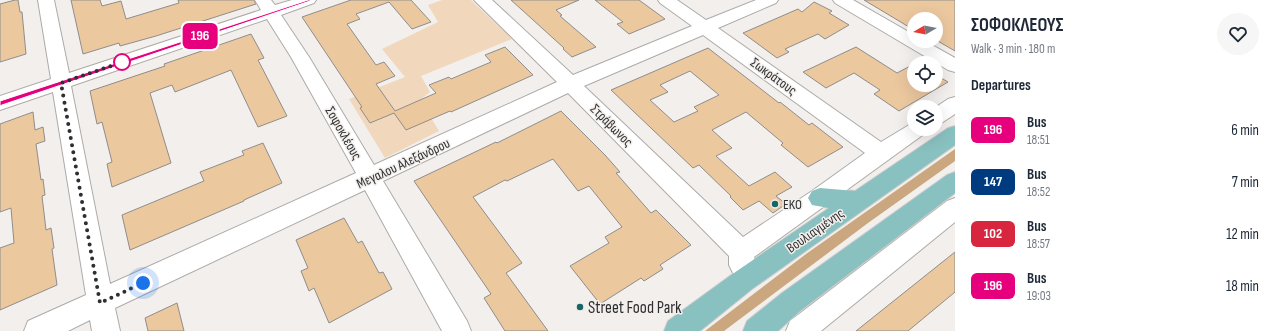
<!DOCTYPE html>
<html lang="en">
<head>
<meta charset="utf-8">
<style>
  body { margin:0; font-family:"Sofia Sans Condensed",sans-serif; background:#f6f6f7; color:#1f2937; height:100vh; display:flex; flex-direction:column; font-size:15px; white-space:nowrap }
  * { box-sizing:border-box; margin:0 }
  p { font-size:13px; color:#747a83 }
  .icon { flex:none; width:22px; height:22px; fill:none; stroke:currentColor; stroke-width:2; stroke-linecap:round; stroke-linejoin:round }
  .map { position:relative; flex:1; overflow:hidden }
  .panel { display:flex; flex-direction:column; background:#fff; width:320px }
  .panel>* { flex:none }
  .badge { padding:0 8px; border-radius:6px; font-size:14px; line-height:26px }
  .needle { width:26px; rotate:261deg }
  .controls { position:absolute; left:907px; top:12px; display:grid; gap:8px }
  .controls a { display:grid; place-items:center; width:36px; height:36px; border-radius:50%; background:#fff; box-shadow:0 4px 16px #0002; font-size:20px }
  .you { position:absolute; width:20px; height:20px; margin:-10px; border:3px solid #fff; border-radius:50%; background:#1a73e8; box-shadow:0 0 0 6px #1a73e833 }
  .map>.badge { position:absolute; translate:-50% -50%; box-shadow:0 0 0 2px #fff }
  h2 { padding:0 16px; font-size:15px; line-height:36px }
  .round { display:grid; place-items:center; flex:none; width:42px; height:42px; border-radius:21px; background:#f6f6f7 }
  .head { display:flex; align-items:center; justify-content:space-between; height:68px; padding:0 16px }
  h1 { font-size:19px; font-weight:700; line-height:30px }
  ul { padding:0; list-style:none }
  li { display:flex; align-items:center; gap:12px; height:52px; padding:0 16px }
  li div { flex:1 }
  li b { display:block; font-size:15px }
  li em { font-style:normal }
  li .badge { min-width:44px; font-weight:700; text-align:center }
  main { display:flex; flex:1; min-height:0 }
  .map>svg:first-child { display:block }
</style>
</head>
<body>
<main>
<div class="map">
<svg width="955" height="331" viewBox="0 0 955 331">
  <rect width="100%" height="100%" fill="#f2efed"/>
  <!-- green -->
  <path fill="#f1d8bc" d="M442 0H471L512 39 421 76 430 92 420 100 439 131 385 158 349 99 405 77 382 49 438 22 428 5Z"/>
  <!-- forest -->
  <path fill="#caa77f" d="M955 149V161L868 223 724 331H705L806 254Z"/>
  <!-- building -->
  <g fill="#ecc89f" stroke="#8f8d8b" fill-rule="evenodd">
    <path d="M15 0H18L20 12H22L26 54 0 62V4Z"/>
    <path d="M71 0H100L102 6 121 1 126 19 179 3 178 0H254L256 4 156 36 120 46 119 43 83 54Z"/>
    <path d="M351 0H411L431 22 412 29 389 2 356 14 360 19 347 24 376 65 384 62 395 76 376 84 395 111 436 93 429 85 449 77 451 79 491 62 485 55 505 47 533 75 451 112 450 111 406 130 394 113 370 123 360 108 362 107 302 17Z"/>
    <path d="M511 0H579L556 10 562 15 560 16 596 47 572 57 563 49 564 48Z"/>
    <path d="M595 0H639L665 19 629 34 617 24 623 22Z"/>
    <path d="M864 0H955V51L936 40V19H914V30Z"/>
    <path d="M814 2 832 11 829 13 849 25 825 39 818 34 785 49 789 52 777 58 743 33 798 9 802 12Z"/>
    <path d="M251 34 264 58 258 60 287 116 258 127 231 70 175 92 172 85 150 93 171 163 112 187 107 164 112 162 102 122 97 124 90 91 165 66 164 64Z"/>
    <path d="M856 47 897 73 914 64V85H936V75L948 82 899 111 874 94 880 90 854 73 826 88 803 72Z"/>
    <path d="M708 48 779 103 780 102 809 125 812 123 843 147 808 167 781 145 783 143 746 112 712 130 732 148 716 156 749 186 775 172 792 187 776 196 786 204 773 213 759 201 743 210 730 197 731 196 699 165 693 168 611 90ZM690 71 719 95 694 107 698 111 674 122 650 100 668 92 660 85Z"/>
    <path d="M561 111 605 155 620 172 616 173 651 213 656 210 691 245 660 265 663 269 644 281 641 278 600 304 570 266 609 243 605 237 622 227 589 186 578 191 553 159 507 181 505 180 473 197 522 263 506 273 548 331H505L484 298 491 294 414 181 496 142 497 143Z"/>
    <path d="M33 112 35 130 43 127 45 141 36 144 41 180 43 179 45 195 42 196 46 230 51 228 54 248 52 249 57 285 0 310V248L14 243 11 208 0 212V124Z"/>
    <path d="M263 143 282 183 244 200V201L130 250 122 215 204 181 200 172 244 155 242 151Z"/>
    <path d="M344 218 358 243 362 241 379 273 383 272 392 289 329 323 314 288 309 291 301 271 308 268 296 240Z"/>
    <path d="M955 252V292L908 331H856Z"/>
    <path d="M177 303 184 331H148L145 318Z"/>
  </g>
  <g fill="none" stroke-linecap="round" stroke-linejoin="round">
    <!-- minor casing -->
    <g stroke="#adaba9" stroke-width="2">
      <g id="minor">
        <path d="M38 0H54L69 73 261 10 255 0H271L275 5 292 0H316L314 3 281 15 309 57 374 165 557 82 474 0H492L573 75 692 26 660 3 658 0H677L706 20 756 0H778L776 3 718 28 881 142 914 122V129H927L924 134 754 257 755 265 751 273 742 276 733 273 729 265V256L568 93 383 181 467 321 471 331H442L365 190 115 308 120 331H92L90 320 68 331H24L28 321 86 295 53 92 0 110V96L51 79ZM267 19 291 57 356 173 110 284 71 86ZM703 35 865 153 812 191 743 237 584 86Z"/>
        <path d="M833 0H853L914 35V41H925L955 58V72L948 70 835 3Z"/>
        <path d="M955 97V114L943 122 936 124V107L948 99Z"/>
        <path d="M955 198V222L821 331H786L790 321 947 201Z"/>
      </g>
    </g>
    <!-- major casing -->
    <g stroke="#cdcdcd" stroke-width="2">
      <g id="major">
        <path d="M955 126V145L752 289 700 331H664L668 321 734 273 829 208 812 205 808 198 812 191 820 188 855 191 948 128Z"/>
        <path d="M955 172V193L800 311 778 331H743L747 321 782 293 947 175Z"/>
      </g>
    </g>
    <!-- minor -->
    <use href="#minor" fill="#fff" fill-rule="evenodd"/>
    <!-- major -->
    <use href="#major" fill="#89c0c0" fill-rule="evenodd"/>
  </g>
  <!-- line -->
  <path fill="#e6007e" stroke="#fff" d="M308 0H311L310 1 2 105 0 106V101Z"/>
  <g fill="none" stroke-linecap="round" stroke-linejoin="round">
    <!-- walk -->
    <path stroke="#302f2f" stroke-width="4" stroke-dasharray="0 7.2" d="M122 62H123L61 83 100 303 143 283"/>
  </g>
  <!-- markers -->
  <circle fill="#fff" stroke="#e6007e" stroke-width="2" cx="122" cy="62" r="8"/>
  <g fill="#176665" stroke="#f2efed" stroke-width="1.5">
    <circle cx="775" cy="204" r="4"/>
    <circle cx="580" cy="307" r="4"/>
  </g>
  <g text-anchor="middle" stroke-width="3" stroke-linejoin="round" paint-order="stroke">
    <!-- street labels -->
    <g font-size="14" fill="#302f2f" stroke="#f2efed">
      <text transform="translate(774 76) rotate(36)" y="5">Σωκράτους</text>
      <text transform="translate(612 125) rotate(45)" y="5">Στράβωνος</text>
      <text transform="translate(344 133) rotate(60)" y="5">Σοφοκλέους</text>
      <text transform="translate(403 163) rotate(-25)" y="5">Μεγαλου Αλεξάνδρου</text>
      <text transform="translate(815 230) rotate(-35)" y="5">Βουλιαγμένης</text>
    </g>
    <!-- poi labels -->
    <g font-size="14" fill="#302f2f" stroke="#f2efed" text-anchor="start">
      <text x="783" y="209">EKO</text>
    </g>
    <!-- near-poi labels -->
    <g font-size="17" fill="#302f2f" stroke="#f2efed" text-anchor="start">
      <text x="588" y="313">Street Food Park</text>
    </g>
  </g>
</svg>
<div class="controls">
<a><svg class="needle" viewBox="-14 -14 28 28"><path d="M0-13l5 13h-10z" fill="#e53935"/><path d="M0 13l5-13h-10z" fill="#747a83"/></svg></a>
<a><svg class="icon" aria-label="locate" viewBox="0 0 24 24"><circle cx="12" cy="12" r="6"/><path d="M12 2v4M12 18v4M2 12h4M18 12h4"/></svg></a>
<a><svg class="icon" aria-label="layers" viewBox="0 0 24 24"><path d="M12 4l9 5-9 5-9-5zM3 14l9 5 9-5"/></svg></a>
</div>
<div class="you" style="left:143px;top:283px"></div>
<b class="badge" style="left:200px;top:36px;background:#e6007e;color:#fff">196</b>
</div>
<section class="panel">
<div class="head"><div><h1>ΣΟΦΟΚΛΕΟΥΣ</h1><p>Walk · 3 min · 180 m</p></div><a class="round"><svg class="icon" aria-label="heart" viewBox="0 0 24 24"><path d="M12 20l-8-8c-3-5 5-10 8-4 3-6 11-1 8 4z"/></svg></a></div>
<h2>Departures</h2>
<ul>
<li><span class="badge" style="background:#e6007e;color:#fff">196</span><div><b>Bus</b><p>18:51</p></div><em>6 min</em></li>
<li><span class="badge" style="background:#003b80;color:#fff">147</span><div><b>Bus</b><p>18:52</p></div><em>7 min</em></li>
<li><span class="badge" style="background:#d7263d;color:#fff">102</span><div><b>Bus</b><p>18:57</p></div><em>12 min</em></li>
<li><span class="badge" style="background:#e6007e;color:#fff">196</span><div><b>Bus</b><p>19:03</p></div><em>18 min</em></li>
</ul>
</section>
</main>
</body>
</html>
